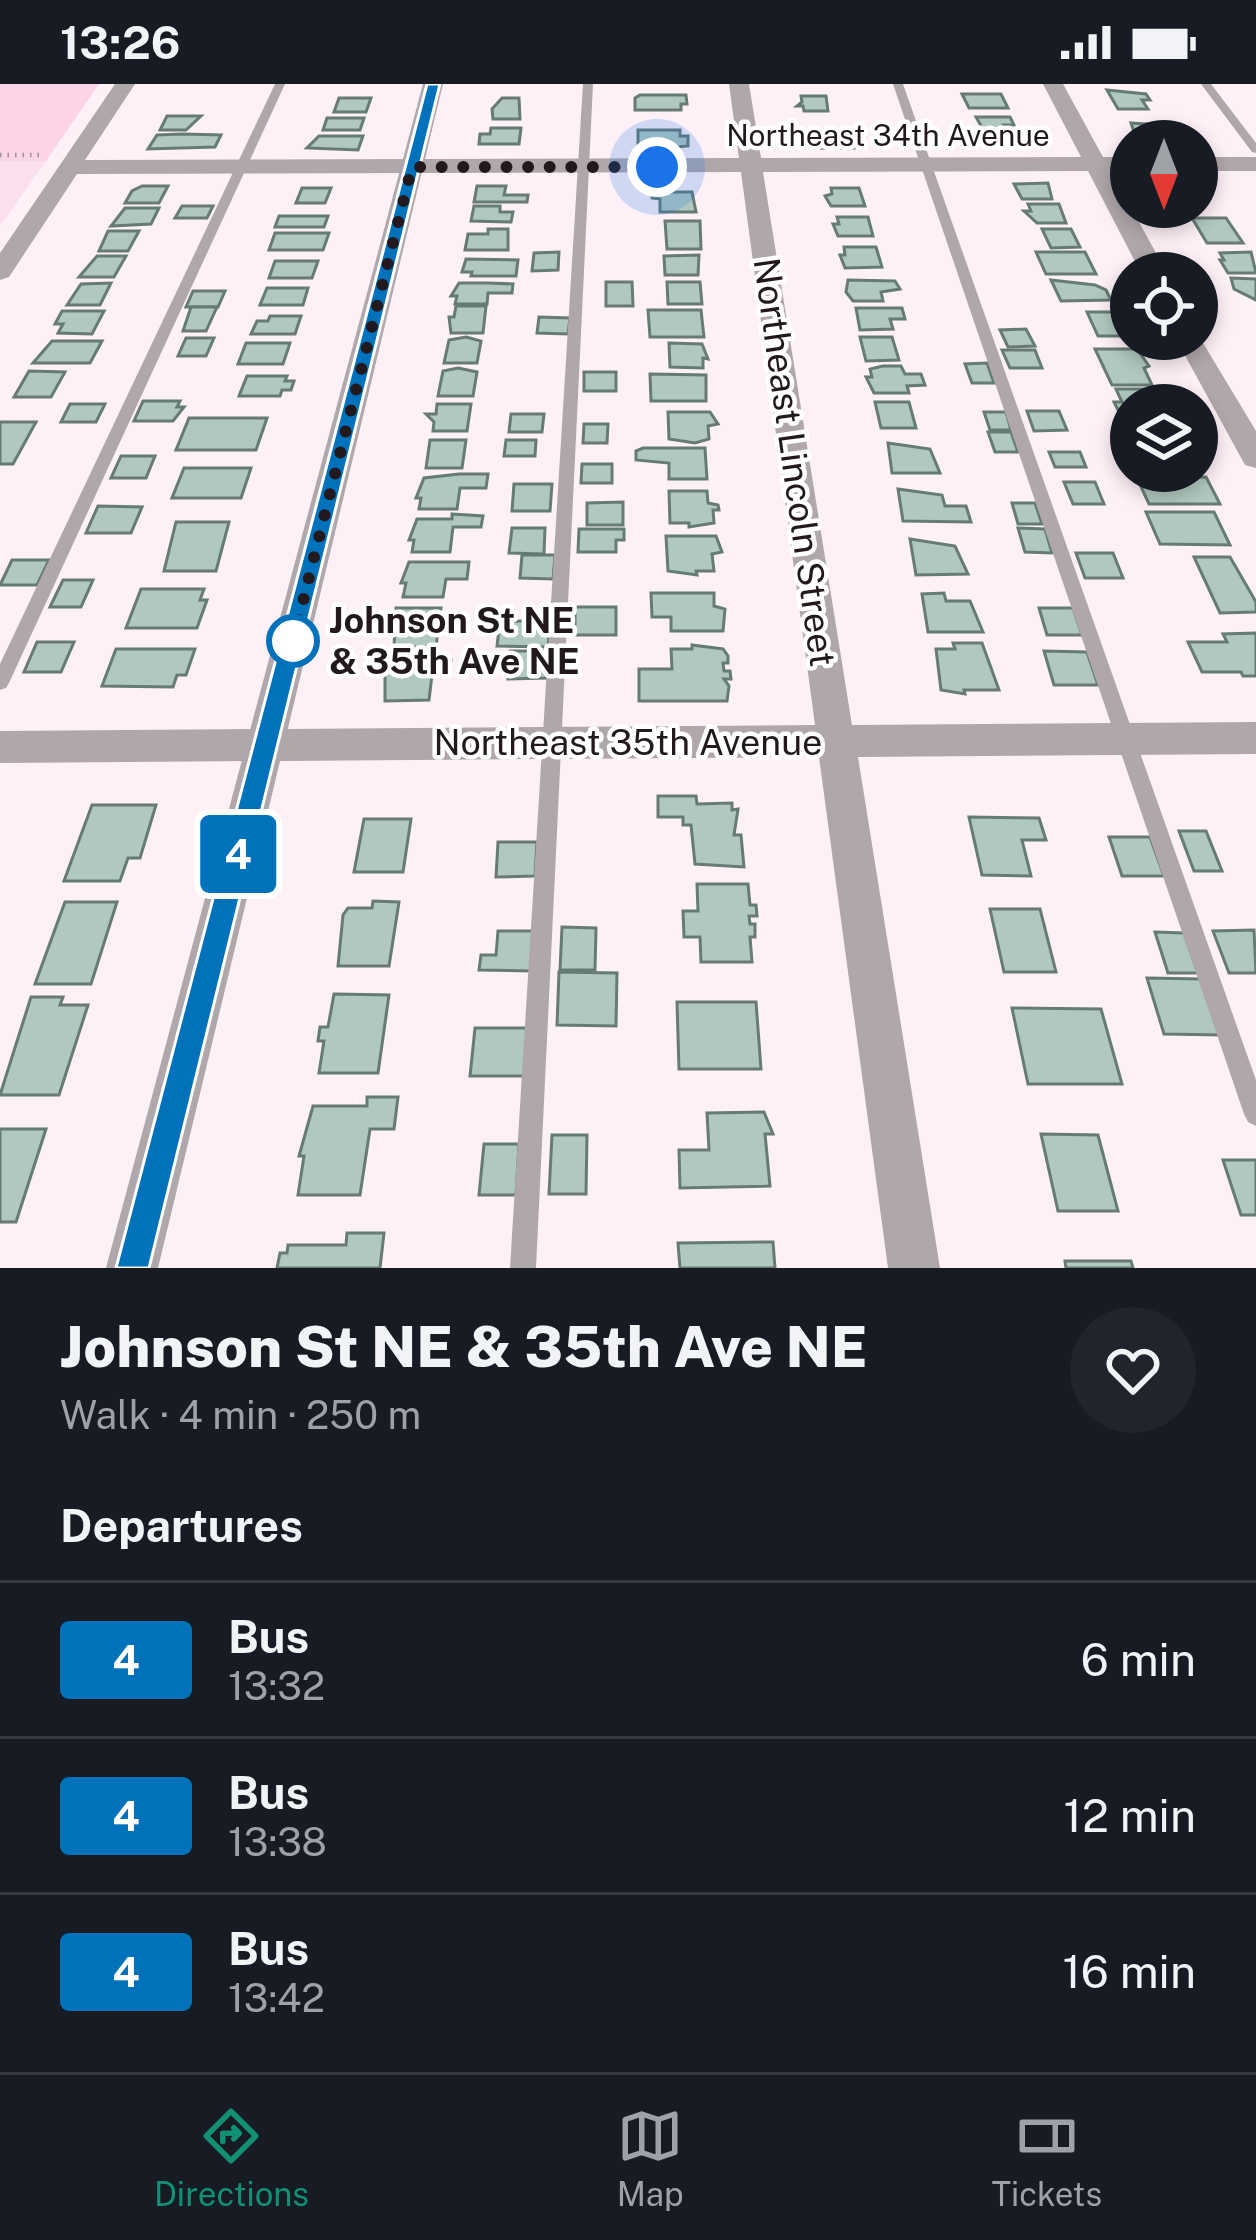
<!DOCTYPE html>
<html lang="en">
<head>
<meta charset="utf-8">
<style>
  body { margin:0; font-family:"Public Sans",sans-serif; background:#20242c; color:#f1f3f6; height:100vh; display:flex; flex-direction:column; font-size:45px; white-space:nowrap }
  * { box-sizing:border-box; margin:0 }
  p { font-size:39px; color:#9ea1a6 }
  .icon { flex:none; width:66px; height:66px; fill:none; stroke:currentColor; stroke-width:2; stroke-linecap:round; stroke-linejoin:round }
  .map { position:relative; height:1184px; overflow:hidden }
  .details { display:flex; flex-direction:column; background:#171b24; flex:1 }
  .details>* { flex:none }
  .badge { padding:0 24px; border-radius:9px; font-size:42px; line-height:78px }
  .needle { width:78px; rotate:180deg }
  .buttons { position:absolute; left:1110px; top:36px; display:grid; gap:24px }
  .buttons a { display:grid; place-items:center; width:108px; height:108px; border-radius:50%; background:#171b24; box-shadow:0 6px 18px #0003; font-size:60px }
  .you { position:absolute; width:60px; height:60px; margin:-30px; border:9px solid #fff; border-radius:50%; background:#1a73e8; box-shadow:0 0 0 18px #1a73e833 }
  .map>.badge { position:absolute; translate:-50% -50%; box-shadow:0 0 0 6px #fff }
  h2 { padding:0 60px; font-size:45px; line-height:108px }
  .round { display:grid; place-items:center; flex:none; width:126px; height:126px; border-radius:63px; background:#20242c }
  .overview { display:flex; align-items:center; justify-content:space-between; height:204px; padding:0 60px }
  h1 { font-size:57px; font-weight:800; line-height:90px }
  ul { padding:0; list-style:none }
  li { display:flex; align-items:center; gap:36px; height:156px; padding:0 60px; border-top:3px solid #363941 }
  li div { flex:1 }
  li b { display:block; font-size:45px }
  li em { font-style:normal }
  li .badge { min-width:132px; font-weight:700; text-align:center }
  .status { display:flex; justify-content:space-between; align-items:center; height:84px; padding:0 60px; background:#171b24; direction:ltr }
  .status svg { height:33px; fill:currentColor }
  .tabs { display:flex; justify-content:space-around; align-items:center; height:168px; border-top:3px solid #363941; background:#171b24; font-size:33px; color:#9ea1a6 }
  .tabs a { display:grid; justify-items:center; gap:6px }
  .tabs .current { color:#129076 }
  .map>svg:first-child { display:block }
</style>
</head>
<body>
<div class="status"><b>13:26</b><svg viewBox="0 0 49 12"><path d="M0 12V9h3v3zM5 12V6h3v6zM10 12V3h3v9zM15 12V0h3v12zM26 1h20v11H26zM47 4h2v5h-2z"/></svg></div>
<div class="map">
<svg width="1256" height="1184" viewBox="0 0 1256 1184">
  <rect width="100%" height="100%" fill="#fef0f7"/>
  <!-- built -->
  <path fill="#fcdfed" d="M0 77H46L0 142Z"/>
  <!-- green -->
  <path fill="#fdd3e8" d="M0 0H99L46 77H0Z"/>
  <!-- building -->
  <g fill="#b1c8c0" stroke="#667b74" stroke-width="3">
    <path d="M1107 6 1146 10 1150 16H1142L1148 25H1118Z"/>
    <path d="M962 10H1001L1008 24H969Z"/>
    <path d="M640 11H686L687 20H681V26H635V14Z"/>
    <path d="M801 12H826L828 27H804L803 22H797L802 18Z"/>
    <path d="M339 14H371L366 28H334Z"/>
    <path d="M502 14H519L520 35H493L492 25Z"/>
    <path d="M167 32H201L186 46H160Z"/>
    <path d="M976 33H1010L1014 41H1004L1019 59H991Z"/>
    <path d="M327 34H364L360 46H323Z"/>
    <path d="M1131 39 1175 42 1183 54H1136Z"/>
    <path d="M491 44H521L519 60H479L480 50H490Z"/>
    <path d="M638 46H680V52H688V62L646 66V62H638Z"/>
    <path d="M809 49H834L837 57H852L854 64H813Z"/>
    <path d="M157 51 182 50 221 51 215 63 148 65Z"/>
    <path d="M319 52H363L358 66 307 64Z"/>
    <path d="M1048 99 1052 115H1022L1014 100Z"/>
    <path d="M142 102H168L159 119H125L132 107Z"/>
    <path d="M477 102H506L504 111H528L527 118H474Z"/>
    <path d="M302 104H331L325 119H296Z"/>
    <path d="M831 104H859L865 122H831L825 112 832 110Z"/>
    <path d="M652 108H692L696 128H660V115L652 114Z"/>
    <path d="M1028 120H1059L1066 139H1037L1024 127H1031Z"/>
    <path d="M182 122H213L207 134H175Z"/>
    <path d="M474 122H500V128H513L511 138 471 137Z"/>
    <path d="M125 124H159L151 140 111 142Z"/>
    <path d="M279 132H328L324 143H275Z"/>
    <path d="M837 133H868L873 152H838L833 140H839Z"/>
    <path d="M1192 134H1226L1243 159H1207Z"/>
    <path d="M665 137H700L701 165H667Z"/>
    <path d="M488 145H508V166H465L468 150H488Z"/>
    <path d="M1042 145H1071L1080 163 1051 164Z"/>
    <path d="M108 147H139L128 167H99Z"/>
    <path d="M275 149H329L323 166H269Z"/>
    <path d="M844 163H876L882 183 845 184 840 171H845Z"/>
    <path d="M559 168 558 186 532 187 534 169Z"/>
    <path d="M1036 168H1085L1096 190H1046Z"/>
    <path d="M1251 168 1256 189H1228L1220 176H1224L1220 169Z"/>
    <path d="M699 171 698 191H665L664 172Z"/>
    <path d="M97 172H126L114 193H79Z"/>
    <path d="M466 175 518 176 516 192H471L472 188H462Z"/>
    <path d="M275 177H318L312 194H269Z"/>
    <path d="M1231 194 1256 195V216L1234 205Z"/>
    <path d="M848 196 895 197 900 205 881 208 883 217H853L846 208Z"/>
    <path d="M1051 196 1095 201 1106 206 1111 216 1061 217Z"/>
    <path d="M606 198H632L633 222H606Z"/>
    <path d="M667 198H700L702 220H668Z"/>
    <path d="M111 199 100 221H67L81 200Z"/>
    <path d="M459 199H489L513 200 512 209H488L487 220H455L457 212H451Z"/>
    <path d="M267 204H308L303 221H260Z"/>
    <path d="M193 207H225L218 223H186Z"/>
    <path d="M456 222H486L483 249H451L449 233H454Z"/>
    <path d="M191 223H217L206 247H183Z"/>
    <path d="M856 224H902L905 235H890L893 245 860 246Z"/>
    <path d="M648 226H701L704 253H650Z"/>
    <path d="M62 227H104L92 250 58 249 63 240H55Z"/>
    <path d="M1087 228H1118L1131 252H1098Z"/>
    <path d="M270 232H301L295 250H251L257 237H268Z"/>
    <path d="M539 233 570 234 568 250 537 249Z"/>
    <path d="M1026 245 1035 262 1008 263 1000 246Z"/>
    <path d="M466 253 481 257 477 279H444L449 256Z"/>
    <path d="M860 253H892L899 276 866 277Z"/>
    <path d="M186 254H214L206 272H178Z"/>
    <path d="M52 257H102L90 279H33Z"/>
    <path d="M246 259H290L283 280H238Z"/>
    <path d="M669 259 702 260 708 275 703 274V284L670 283Z"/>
    <path d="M1095 265H1137L1149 282 1144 284 1152 301H1112Z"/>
    <path d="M1002 266H1035L1042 284H1010Z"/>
    <path d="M987 279 994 299H972L965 280Z"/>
    <path d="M883 282H901L905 290H921L925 301 907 302 909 309H874L866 293H872L870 285Z"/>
    <path d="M458 284 477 288 473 312H438L443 287Z"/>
    <path d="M29 287 65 288 51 313H14Z"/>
    <rect x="584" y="288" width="32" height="19"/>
    <path d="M650 290 706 291V317H651Z"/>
    <path d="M247 292H287L285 297H294L291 306H282L280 312H239Z"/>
    <path d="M1116 305H1157L1165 321H1131L1127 344 1114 318H1122Z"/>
    <path d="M143 317H180L177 323H184L173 337H134Z"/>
    <path d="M875 318H909L916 344H881Z"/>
    <path d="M70 320H105L96 338H61Z"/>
    <path d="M437 320H471L467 347H433L434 338 426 330H436Z"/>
    <path d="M1027 327H1059L1067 346 1034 347Z"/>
    <path d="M668 328H710L718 340 708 342 709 355 695 359 669 355Z"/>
    <path d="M984 328H1006L1011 346H990Z"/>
    <path d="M511 330H544L542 348H509Z"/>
    <path d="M189 334H267L256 366H176Z"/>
    <path d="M0 338H36L13 380H0Z"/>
    <path d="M584 340H608L607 359H583Z"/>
    <path d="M988 348H1011L1018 368H995Z"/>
    <path d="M430 356H466L462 384H426Z"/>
    <path d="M506 356H536L535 372H504Z"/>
    <path d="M888 359 930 365 940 389H892Z"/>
    <path d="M643 364H705L707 395H669V379L636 376V367Z"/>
    <path d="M1049 368H1080L1086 383H1055Z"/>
    <path d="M121 372H155L146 394H111Z"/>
    <path d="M582 380H612V399H581Z"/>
    <path d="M184 384H251L241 414H172Z"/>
    <path d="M459 390H488L486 404H460L457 425H419L421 414H416L424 394Z"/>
    <path d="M1206 393 1220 420H1149L1137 394Z"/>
    <path d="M1064 398H1095L1104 420H1073Z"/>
    <path d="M514 400H552L550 427H512Z"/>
    <path d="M898 405 942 411 945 422H966L971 438 903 437Z"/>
    <path d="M669 407H707L708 419 718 421 719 426H713L714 439 689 443V439H670Z"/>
    <path d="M623 418V441H587V419Z"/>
    <path d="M1012 419H1035L1042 440H1018Z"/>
    <path d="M98 422 142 423 131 449H86Z"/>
    <path d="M1146 428H1214L1230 461 1160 460Z"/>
    <path d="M452 430 483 432 481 443H453L450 468H412L414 456H409L417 435H452Z"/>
    <path d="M176 438H229L216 487H164Z"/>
    <path d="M512 444H545L544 470 509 469Z"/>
    <path d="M1018 444 1045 445 1052 469 1025 468Z"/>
    <path d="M579 445H624V456H616V468H578Z"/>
    <path d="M666 452H716L722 468 712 470 714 487H696L697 491 668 487Z"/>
    <path d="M910 455 955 462 968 490 916 491Z"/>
    <path d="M1076 469H1113L1123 494H1085Z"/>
    <path d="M522 471H555L553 495 520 494Z"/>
    <path d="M1194 473H1230L1256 518V528L1220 529Z"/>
    <path d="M12 476H49L37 501H0Z"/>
    <path d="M409 478H469L467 495H446L443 513H403L406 499H401Z"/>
    <path d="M63 496H93L81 523H50Z"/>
    <path d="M141 505H204L200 516H207L197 544H126Z"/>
    <path d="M651 509H714V522L725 525 723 547H671V533H652Z"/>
    <path d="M944 509 946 517H970L983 548H928L922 510Z"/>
    <rect x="575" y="523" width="41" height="28"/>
    <path d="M396 524H441L436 563H394Z"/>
    <path d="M1039 524H1073L1082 551H1047Z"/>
    <path d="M500 537H550L548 563 497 562Z"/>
    <path d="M1256 549V592H1243L1241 588H1202L1188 558H1227L1223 550Z"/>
    <path d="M37 558H74L61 588H24Z"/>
    <path d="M953 559H982L999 606H964L965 610 941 606 936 565H955Z"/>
    <path d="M692 561 723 565 728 572V579H723L724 587H730L731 595H724L729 602 727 617H639V585H672L671 565H692Z"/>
    <path d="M116 565H195L186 591H177L173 603 102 602Z"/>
    <path d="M510 567H549L547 594 508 595Z"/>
    <path d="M1044 567 1087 568 1098 601H1054Z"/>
    <path d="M393 576H451L449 591H432L429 616 385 617V588H391Z"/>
    <path d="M658 712H696L697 720 732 719V726L738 725 734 751H741L744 783 695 780 691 741H683V733H658Z"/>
    <path d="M92 721H156L140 774H128L120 797H64Z"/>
    <path d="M969 733 1039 734 1046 756H1022L1031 792 982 791Z"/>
    <path d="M364 735H411L403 788H354Z"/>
    <path d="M1179 747H1206L1222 787H1194Z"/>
    <path d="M1109 753H1150L1164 792H1122Z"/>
    <path d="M498 758H537L535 792 496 793Z"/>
    <path d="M697 800H748L750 821H756L757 832H749L750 840H755V853H750L752 878H701L700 853H684L683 827H698Z"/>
    <path d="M373 817 399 818 389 882H338L343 831 348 824H372Z"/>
    <path d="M65 818H117L91 900H35Z"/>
    <path d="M990 825H1040L1056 888H1004Z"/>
    <path d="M562 843 596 844 595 886H560Z"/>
    <path d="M1254 846 1256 889H1229L1213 847Z"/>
    <path d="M498 847H533L531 887 479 886 481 871H496Z"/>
    <path d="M1155 848 1184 849 1198 889H1168Z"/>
    <path d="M559 888 617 889 616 942 557 941Z"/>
    <path d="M1147 894 1201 895 1220 951 1164 950Z"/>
    <path d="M334 910 389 911 378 989H319L324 957H318L320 943H328Z"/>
    <path d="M31 913H63L60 921H88L59 1011H0Z"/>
    <path d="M677 918H756L761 985H679Z"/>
    <path d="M1012 924 1101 925 1122 1000H1028Z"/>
    <path d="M475 944H528L525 992H470Z"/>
    <path d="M367 1013H398L394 1045H370L360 1111H298L304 1072H299L313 1022H367Z"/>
    <path d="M764 1028 773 1050H765L770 1102 680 1104 679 1066H709L707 1029Z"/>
    <path d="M0 1045H46L16 1138H0Z"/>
    <path d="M1041 1050 1098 1051 1118 1127H1058Z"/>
    <path d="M552 1051H587L586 1110H549Z"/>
    <path d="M484 1060H519L516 1111H479Z"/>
    <path d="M1223 1076H1256V1131H1241Z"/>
    <path d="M347 1149H384L380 1184H277L280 1169H287L288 1161H346Z"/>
    <path d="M773 1158 775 1184H680L678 1159Z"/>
    <path d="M1065 1177H1131L1133 1184H1066Z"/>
  </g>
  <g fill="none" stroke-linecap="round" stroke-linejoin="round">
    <!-- path -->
    <path stroke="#9d9197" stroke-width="4.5" stroke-dasharray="1.5 6" stroke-linecap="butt" d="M0 71H44"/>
    <!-- service -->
    <g fill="#b0a7ab" fill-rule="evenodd">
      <path d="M275 0H285L9 599 6 604 0 606V580Z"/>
      <path d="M583 0H593L536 1184H510Z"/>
      <path d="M893 0H903L1256 996V1042L1248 1038 1244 1030Z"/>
      <path d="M1201 0H1211L1256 59V69L1252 68Z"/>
    </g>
    <!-- minor -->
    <g fill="#b0a7ab" fill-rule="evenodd">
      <path d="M115 0H135L85 76 739 74 729 0H749L761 74 1081 73 1043 0H1063L1103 73H1131V87H1111L1167 189H1141L1088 87 763 88 852 641 1256 638V670L858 673 940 1184H888L819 673 0 679V647L815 641 741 88 77 90 9 193 0 196V169Z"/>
      <rect x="1197" y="73" width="59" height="14"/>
      <path d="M1197 249 1256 347V384L1245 381 1176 255H1197Z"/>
    </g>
    <!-- tertiary -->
    <path fill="#b0a7ab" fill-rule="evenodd" d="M423 0H443L158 1184H106Z"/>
  </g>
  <!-- line -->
  <path fill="#0072bc" stroke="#fff" stroke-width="3" d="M427 0H440L149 1184H116Z"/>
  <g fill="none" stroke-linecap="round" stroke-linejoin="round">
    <!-- walk -->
    <path stroke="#21191d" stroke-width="12" stroke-dasharray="0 21.6" d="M293 557 412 83H657"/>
  </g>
  <!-- markers -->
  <circle fill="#fff" stroke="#0072bc" stroke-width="6" cx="293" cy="557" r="24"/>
  <g text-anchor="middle" stroke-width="9" stroke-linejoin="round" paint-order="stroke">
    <!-- far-street labels -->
    <g font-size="30" fill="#21191d" stroke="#fff">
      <text x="888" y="62">Northeast 34th Avenue</text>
    </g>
    <!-- street labels -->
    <g font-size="36" fill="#21191d" stroke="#fff">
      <text transform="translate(795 378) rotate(82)" y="13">Northeast Lincoln Street</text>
      <text x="628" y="671">Northeast 35th Avenue</text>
    </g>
    <!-- stop labels -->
    <g font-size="36" font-weight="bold" fill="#21191d" stroke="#fff" text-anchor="start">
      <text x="329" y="549">Johnson St NE<tspan x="329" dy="41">&amp; 35th Ave NE</tspan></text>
    </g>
  </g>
</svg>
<div class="buttons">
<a><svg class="needle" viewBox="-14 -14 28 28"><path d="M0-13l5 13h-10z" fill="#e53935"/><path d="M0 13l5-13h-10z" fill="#9ea1a6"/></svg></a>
<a><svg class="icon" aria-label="locate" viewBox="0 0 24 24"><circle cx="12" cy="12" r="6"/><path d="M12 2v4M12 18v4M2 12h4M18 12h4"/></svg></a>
<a><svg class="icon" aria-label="layers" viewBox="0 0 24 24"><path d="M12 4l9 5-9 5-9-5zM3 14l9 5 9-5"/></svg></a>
</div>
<div class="you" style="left:657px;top:83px"></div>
<b class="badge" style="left:238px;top:770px;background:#0072bc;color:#fff">4</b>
</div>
<section class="details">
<div class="overview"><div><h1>Johnson St NE &amp; 35th Ave NE</h1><p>Walk · 4 min · 250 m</p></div><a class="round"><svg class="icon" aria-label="heart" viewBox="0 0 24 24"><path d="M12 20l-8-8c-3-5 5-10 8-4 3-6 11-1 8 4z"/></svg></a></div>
<h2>Departures</h2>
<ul>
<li><span class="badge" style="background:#0072bc;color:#fff">4</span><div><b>Bus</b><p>13:32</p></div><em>6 min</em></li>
<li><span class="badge" style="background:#0072bc;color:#fff">4</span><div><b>Bus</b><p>13:38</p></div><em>12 min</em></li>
<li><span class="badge" style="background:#0072bc;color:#fff">4</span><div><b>Bus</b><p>13:42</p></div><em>16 min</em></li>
</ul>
</section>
<nav class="tabs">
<a class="current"><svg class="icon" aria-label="directions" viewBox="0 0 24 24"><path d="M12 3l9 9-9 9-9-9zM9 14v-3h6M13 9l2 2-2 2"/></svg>Directions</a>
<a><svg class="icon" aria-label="map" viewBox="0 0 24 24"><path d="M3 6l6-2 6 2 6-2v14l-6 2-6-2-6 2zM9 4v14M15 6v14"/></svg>Map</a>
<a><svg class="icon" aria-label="tickets" viewBox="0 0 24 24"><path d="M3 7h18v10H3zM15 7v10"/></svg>Tickets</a>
</nav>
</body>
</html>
